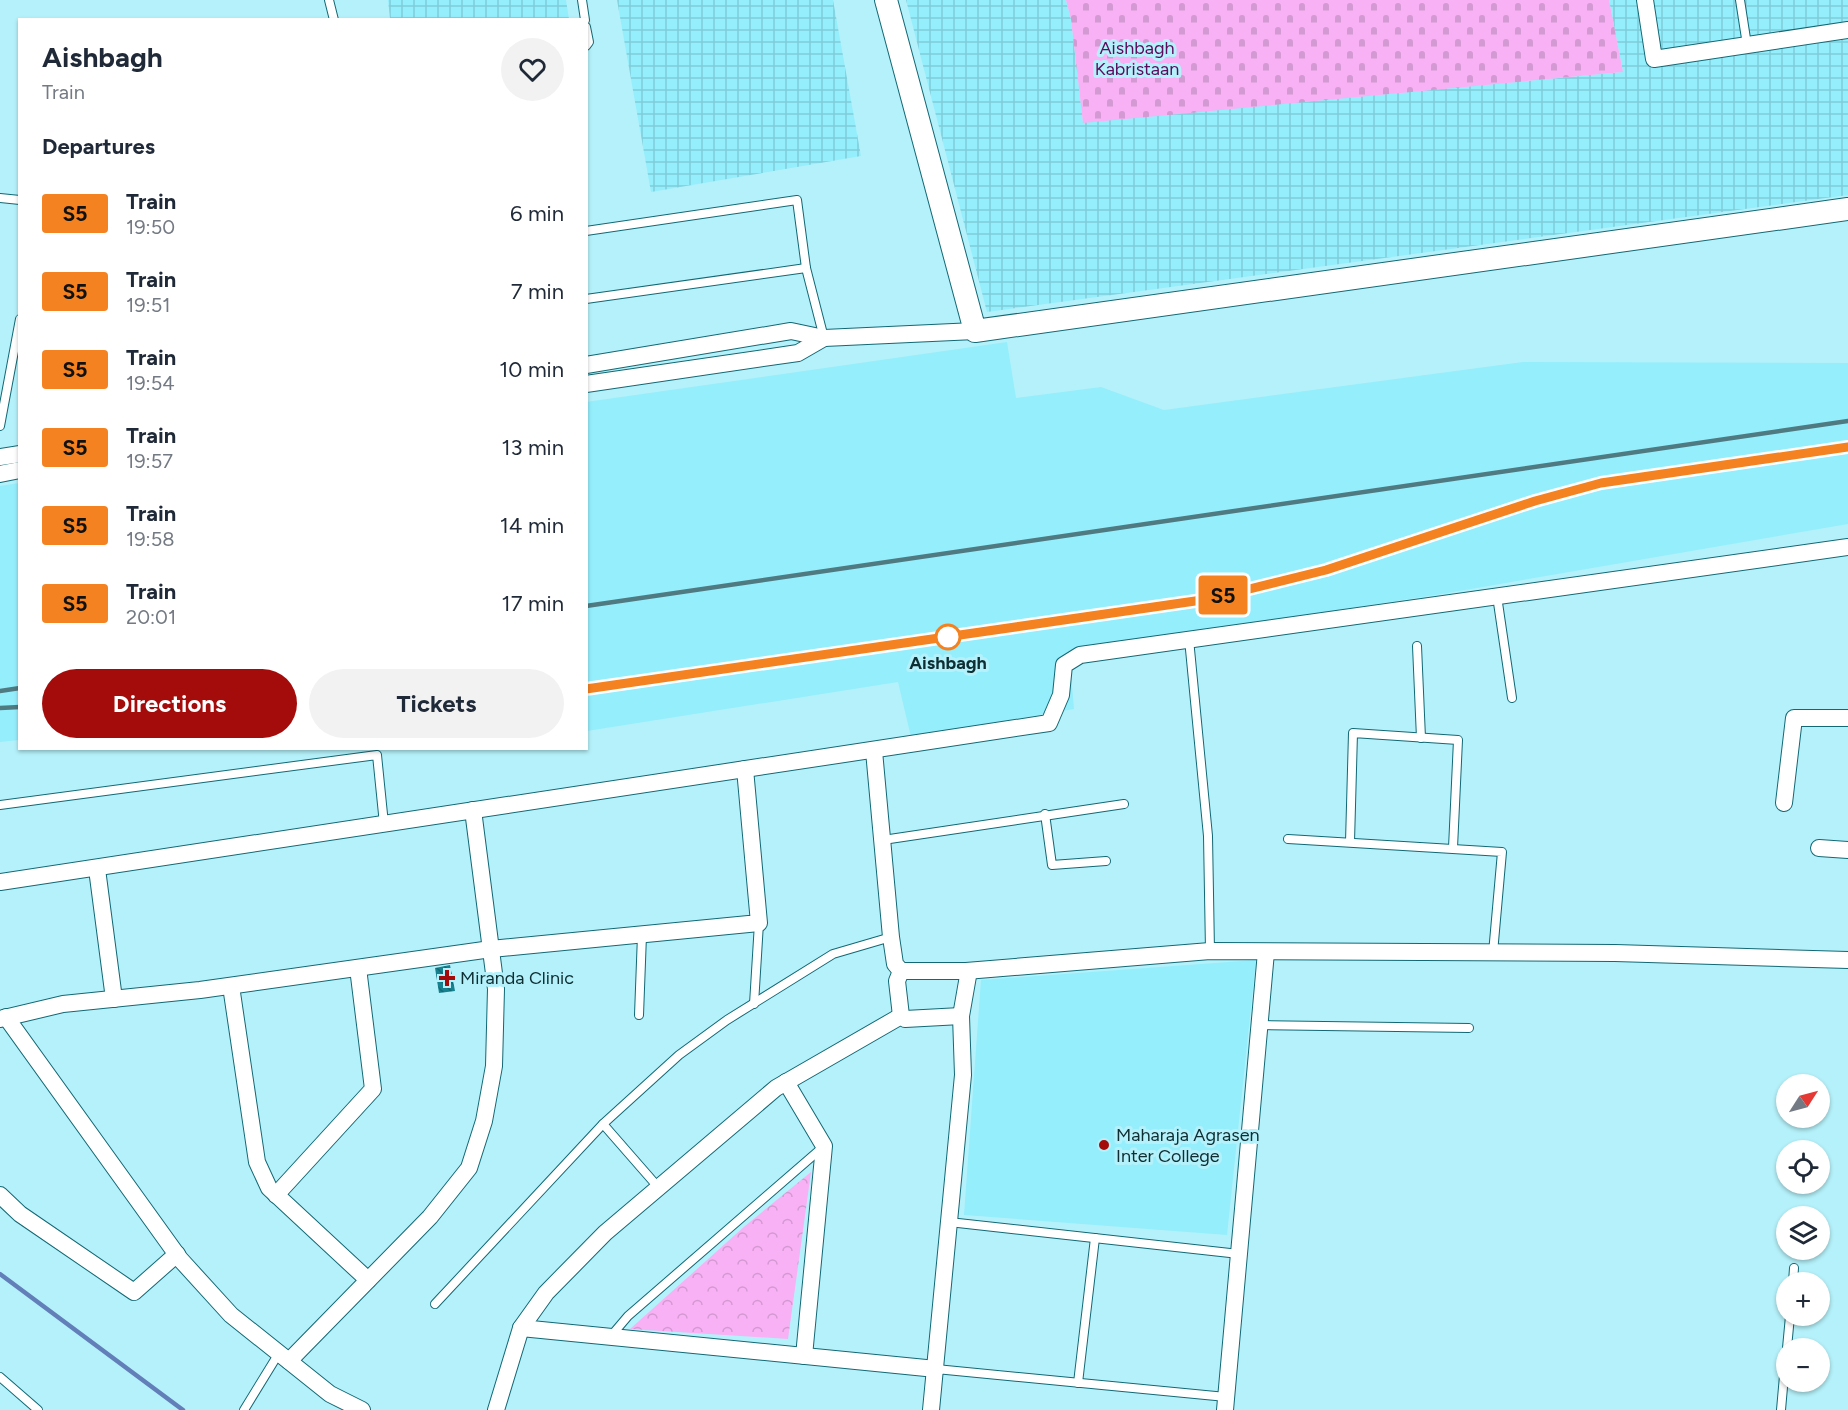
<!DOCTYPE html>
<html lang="en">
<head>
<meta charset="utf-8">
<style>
  body { margin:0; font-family:Figtree,sans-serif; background:#f2f2f3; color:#1f2937; height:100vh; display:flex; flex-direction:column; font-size:22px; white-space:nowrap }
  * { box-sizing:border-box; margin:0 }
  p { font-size:20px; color:#747a83 }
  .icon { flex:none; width:33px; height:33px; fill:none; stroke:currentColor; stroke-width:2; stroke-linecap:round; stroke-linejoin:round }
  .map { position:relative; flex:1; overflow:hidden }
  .details { position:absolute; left:18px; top:18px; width:570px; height:732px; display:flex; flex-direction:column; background:#fff; border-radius:0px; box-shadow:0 2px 4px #0004 }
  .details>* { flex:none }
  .badge { padding:0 12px; border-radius:4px; font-size:21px; line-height:39px }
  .needle { width:39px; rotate:54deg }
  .tools { position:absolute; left:1776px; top:1074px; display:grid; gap:12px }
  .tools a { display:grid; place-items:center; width:54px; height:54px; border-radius:50%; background:#fff; box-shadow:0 2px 4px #0004; font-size:30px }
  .map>.badge { position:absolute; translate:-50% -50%; box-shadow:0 0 0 3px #fff }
  h2 { padding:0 24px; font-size:22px; line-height:54px }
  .round { display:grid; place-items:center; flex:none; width:63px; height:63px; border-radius:32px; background:#f2f2f3 }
  .head { display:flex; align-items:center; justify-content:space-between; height:102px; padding:0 24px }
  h1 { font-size:28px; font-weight:700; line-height:45px }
  .action { display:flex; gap:12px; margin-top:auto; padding:12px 24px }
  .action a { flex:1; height:69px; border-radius:36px; background:#a30c0b; color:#fff; font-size:24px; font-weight:700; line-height:69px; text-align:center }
  .action a+a { background:#f2f2f3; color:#1f2937 }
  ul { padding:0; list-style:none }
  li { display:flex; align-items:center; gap:18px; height:78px; padding:0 24px }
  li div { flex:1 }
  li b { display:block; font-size:22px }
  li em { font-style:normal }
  li .badge { min-width:66px; font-weight:700; text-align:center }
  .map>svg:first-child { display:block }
</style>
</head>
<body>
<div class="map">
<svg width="1848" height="1410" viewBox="0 0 1848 1410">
  <defs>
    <pattern id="industrial-grid" width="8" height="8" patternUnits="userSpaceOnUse" patternTransform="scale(1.5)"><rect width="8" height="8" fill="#95eefc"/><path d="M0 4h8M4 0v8" fill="none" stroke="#7fccd8"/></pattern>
    <pattern id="forest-crowns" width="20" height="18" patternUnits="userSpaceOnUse" patternTransform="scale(1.5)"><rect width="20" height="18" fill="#f8b1f4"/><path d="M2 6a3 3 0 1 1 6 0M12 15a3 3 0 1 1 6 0" fill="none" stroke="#d399d2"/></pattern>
    <pattern id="cemetery-stones" width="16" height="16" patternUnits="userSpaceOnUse" patternTransform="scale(1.5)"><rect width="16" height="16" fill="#f8b1f4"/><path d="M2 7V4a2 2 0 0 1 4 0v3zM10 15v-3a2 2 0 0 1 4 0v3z" fill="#d399d2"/></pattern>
    <pattern id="building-back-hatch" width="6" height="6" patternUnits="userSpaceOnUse" patternTransform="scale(1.5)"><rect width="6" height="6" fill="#16818f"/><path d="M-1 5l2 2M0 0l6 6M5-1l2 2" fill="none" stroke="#126a75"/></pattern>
  </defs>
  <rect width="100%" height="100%" fill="#b5f1fa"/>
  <!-- built -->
  <g fill="#95eefc">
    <path d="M1007 342 1016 398 1101 387 1164 410 1523 362 1848 363V524L1442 594 1069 651 1074 709 911 737 898 682 587 731 586 402Z"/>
    <path d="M19 483V740L0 742V486Z"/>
    <path d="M1256 960 1227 1235 964 1215 981 980Z"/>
  </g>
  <!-- industrial -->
  <g fill="url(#industrial-grid)">
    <path d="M388 0H566L569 19H390Z"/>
    <path d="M617 0H833L861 156 651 192Z"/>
    <path d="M906 0H1066L1071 19 1083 122 1623 72 1609 0H1848V195L987 312Z"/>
  </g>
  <!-- forest -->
  <path fill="url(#forest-crowns)" d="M811 1172 788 1339 630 1329 745 1226Z"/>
  <!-- cemetery -->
  <path fill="url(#cemetery-stones)" d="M1066 0H1609L1623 72 1083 123 1071 19Z"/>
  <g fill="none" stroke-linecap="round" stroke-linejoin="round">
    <!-- stream -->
    <path stroke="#627fb9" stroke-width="4.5" d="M0 1274 183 1410"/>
  </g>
  <!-- building -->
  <path fill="url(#building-back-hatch)" d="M450 965 455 991 439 993 435 968Z"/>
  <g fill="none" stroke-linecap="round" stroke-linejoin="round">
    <!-- lane casing -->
    <g stroke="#126874" stroke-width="10">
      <g id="lane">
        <path d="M329 0 334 20"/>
        <path d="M582 0 585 20"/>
        <path d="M1740 0 1747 45"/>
        <path d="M586 27 589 42 586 46"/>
        <path d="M0 198 20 200"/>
        <path d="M586 231 797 200 806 268 824 338"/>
        <path d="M586 299 806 268"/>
        <path d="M0 426 20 319"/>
        <path d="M1497 596 1512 698"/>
        <path d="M1189 639 1208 836 1210 951"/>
        <path d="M1417 646 1421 738"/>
        <path d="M0 805 377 755 384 824"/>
        <path d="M1045 814 1052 865 1106 861"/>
        <path d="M1288 839 1502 852 1493 953"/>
        <path d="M883 840 1124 804"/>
        <path d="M1350 842 1353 733 1458 740 1453 848"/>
        <path d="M754 1004 759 923"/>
        <path d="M639 1015 642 935"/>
        <path d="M1259 1025 1469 1028"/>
        <path d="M603 1124 658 1187"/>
        <path d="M949 1222 1239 1254"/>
        <path d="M1793 1282 1794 1268"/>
        <path d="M435 1304 603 1124 679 1055 727 1020 833 954 891 937"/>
        <path d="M611 1336 628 1316 823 1147"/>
        <path d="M1787 1348 1790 1316"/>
        <path d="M936 1369 1226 1397"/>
        <path d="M0 1377 38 1410"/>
        <path d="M1078 1383 1095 1238"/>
        <path d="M244 1410 279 1353"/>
        <path d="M1781 1410 1786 1353"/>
      </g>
    </g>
    <!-- street casing -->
    <g stroke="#126874" stroke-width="18">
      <g id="street">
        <path d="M1645 0 1654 59 1848 30"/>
        <path d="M586 365 791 331 824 338 975 331"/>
        <path d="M586 384 798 353 824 338"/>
        <path d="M0 457 20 454"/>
        <path d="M0 474 20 470"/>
        <path d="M874 751 891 937 895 964 901 971"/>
        <path d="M1784 803 1794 718H1848"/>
        <path d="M1819 848 1848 850"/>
        <path d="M97 869 114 999"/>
        <path d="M0 882 1049 723 1061 695 1064 665 1080 655 1848 547"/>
        <path d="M901 971H966L1210 951 1615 953 1848 960"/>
        <path d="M901 971 897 981 901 1016"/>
        <path d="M231 986 257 1162 269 1188 368 1280"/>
        <path d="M6 1017 180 1259 231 1315 330 1394 362 1410"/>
        <path d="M0 1019 63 1004 200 990 491 949 759 923 745 769"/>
        <path d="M786 1082 824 1146 804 1356"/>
        <path d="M0 1195 20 1214 134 1292 177 1254"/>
        <path d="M276 1195 373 1089 358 968"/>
        <path d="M521 1328 936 1369"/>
        <path d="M289 1361 430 1217 469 1168 484 1121 494 1066 496 989 473 810"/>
        <path d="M496 1410 521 1328 546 1293 605 1233 776 1088 901 1016 905 1019 961 1016"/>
        <path d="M931 1410 963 1075 961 1016 968 976 966 971"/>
        <path d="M1225 1410 1266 952"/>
      </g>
    </g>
    <!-- secondary casing -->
    <g stroke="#126874" stroke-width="24">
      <path id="secondary" d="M886 0 975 331 1848 209"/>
    </g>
    <!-- lane -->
    <use href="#lane" stroke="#fff" stroke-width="8"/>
    <!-- street -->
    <use href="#street" stroke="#fff" stroke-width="16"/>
    <!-- secondary -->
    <use href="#secondary" stroke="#fff" stroke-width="22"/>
    <!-- rail -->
    <g stroke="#4f7a81" stroke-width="4.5">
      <path d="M586 606 1848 421"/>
      <path d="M586 689 1209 599 1325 570 1535 500 1601 483 1848 447"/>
      <path d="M0 691 20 688"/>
      <path d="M0 708 20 707"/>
    </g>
  </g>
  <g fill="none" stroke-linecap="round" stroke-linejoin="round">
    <!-- line casing -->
    <g stroke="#fff" stroke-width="14">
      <path id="line" d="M586 689 1209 599 1326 570 1535 501 1601 483 1848 447"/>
    </g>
    <!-- line -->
    <use href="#line" stroke="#f58220" stroke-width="9"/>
  </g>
  <!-- markers -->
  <circle fill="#fff" stroke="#f58220" stroke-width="3" cx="948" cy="637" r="12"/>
  <g fill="#a30c0b" stroke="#b5f1fa" stroke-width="2">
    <path d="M444 969h6v6h6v6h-6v6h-6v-6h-6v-6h6z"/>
    <circle cx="1104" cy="1145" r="6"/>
  </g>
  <g text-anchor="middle" stroke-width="6" stroke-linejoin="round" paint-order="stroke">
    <!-- park labels -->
    <g font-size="18" fill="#5c0b5c" stroke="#b5f1fa">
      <text x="1137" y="54">Aishbagh<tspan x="1137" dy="21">Kabristaan</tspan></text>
    </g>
    <!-- stop labels -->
    <g font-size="18" font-weight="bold" fill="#0e2e33" stroke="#b5f1fa">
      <text x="948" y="669">Aishbagh</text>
    </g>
    <!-- poi labels -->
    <g font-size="18" fill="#0e2e33" stroke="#b5f1fa" text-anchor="start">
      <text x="460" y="984">Miranda Clinic</text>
      <text x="1116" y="1141">Maharaja Agrasen<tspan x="1116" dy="21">Inter College</tspan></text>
    </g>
  </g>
</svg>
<div class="tools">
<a><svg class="needle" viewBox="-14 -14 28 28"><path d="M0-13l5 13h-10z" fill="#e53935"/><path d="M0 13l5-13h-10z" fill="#747a83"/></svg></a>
<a><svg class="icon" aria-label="locate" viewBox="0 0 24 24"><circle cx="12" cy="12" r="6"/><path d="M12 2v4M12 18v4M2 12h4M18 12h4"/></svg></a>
<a><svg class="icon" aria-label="layers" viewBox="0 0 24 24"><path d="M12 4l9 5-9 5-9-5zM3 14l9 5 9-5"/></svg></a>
<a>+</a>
<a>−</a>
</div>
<b class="badge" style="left:1223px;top:595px;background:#f58220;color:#111">S5</b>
<section class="details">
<div class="head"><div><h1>Aishbagh</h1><p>Train</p></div><a class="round"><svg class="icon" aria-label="heart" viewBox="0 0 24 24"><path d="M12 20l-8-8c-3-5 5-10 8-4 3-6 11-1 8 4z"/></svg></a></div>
<h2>Departures</h2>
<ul>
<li><span class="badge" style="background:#f58220;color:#111">S5</span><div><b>Train</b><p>19:50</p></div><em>6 min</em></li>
<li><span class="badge" style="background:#f58220;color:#111">S5</span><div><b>Train</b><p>19:51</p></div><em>7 min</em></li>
<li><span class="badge" style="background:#f58220;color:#111">S5</span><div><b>Train</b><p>19:54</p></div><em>10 min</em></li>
<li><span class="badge" style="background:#f58220;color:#111">S5</span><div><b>Train</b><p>19:57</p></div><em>13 min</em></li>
<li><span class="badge" style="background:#f58220;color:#111">S5</span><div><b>Train</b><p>19:58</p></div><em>14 min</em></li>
<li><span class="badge" style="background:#f58220;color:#111">S5</span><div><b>Train</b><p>20:01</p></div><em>17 min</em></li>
</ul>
<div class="action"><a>Directions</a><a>Tickets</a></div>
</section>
</div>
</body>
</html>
